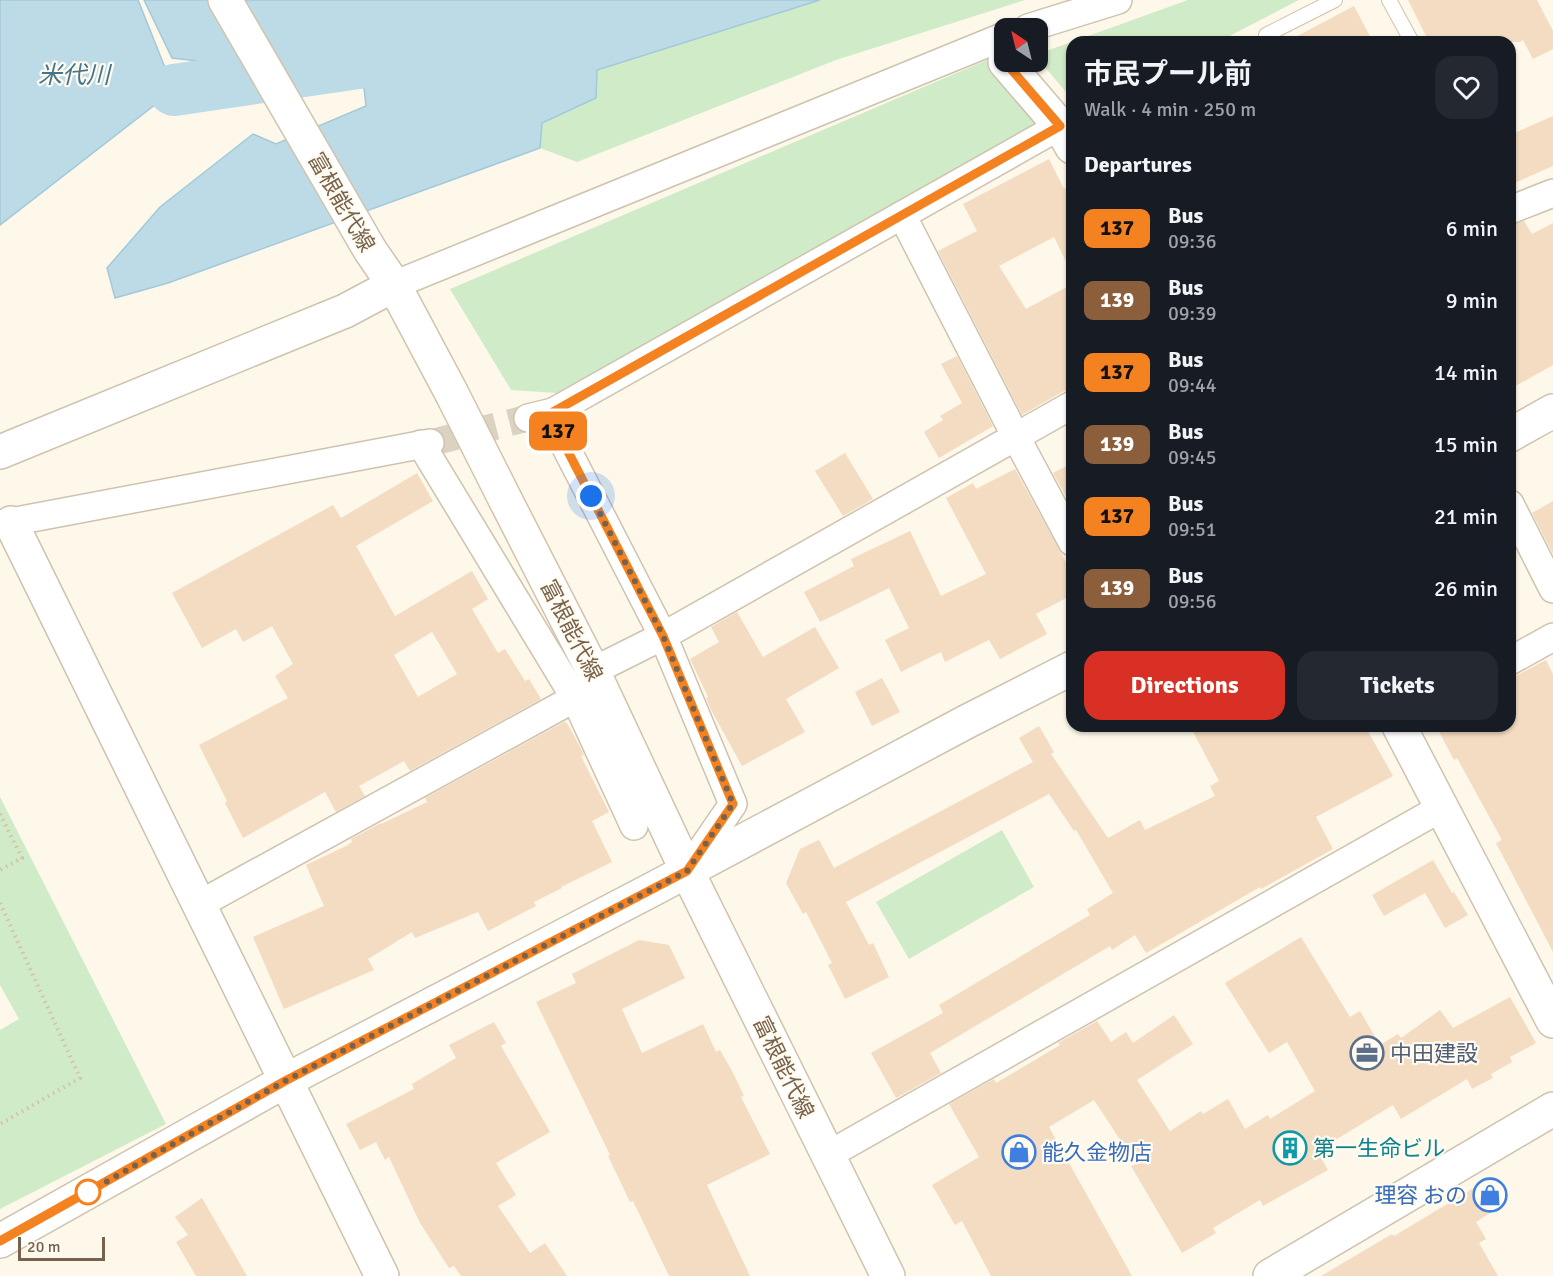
<!DOCTYPE html>
<html lang="en">
<head>
<meta charset="utf-8">
<style>
  body { margin:0; font-family:Signika,"Noto Sans JP",sans-serif; background:#242831; color:#f1f3f6; height:100vh; display:flex; flex-direction:column; font-size:22px; white-space:nowrap }
  * { box-sizing:border-box; margin:0 }
  p { font-size:20px; color:#9ea1a6 }
  .icon { flex:none; width:33px; height:33px; fill:none; stroke:currentColor; stroke-width:2; stroke-linecap:round; stroke-linejoin:round }
  .map { position:relative; flex:1; overflow:hidden }
  .drawer { position:absolute; left:1066px; top:36px; width:450px; height:696px; display:flex; flex-direction:column; background:#171b24; border-radius:18px; box-shadow:0 2px 4px #0004 }
  .drawer>* { flex:none }
  .badge { padding:0 12px; border-radius:9px; font-size:21px; line-height:39px }
  .needle { width:39px; rotate:325deg }
  .tools { position:absolute; left:994px; top:18px; display:grid; gap:12px }
  .tools a { display:grid; place-items:center; width:54px; height:54px; border-radius:12px; background:#171b24; box-shadow:0 2px 4px #0004; font-size:30px }
  .scale { position:absolute; left:18px; bottom:15px; width:87px; box-sizing:border-box; padding-left:6px; border:3px solid #78624c; border-top:0; font-size:16px; line-height:21px; white-space:nowrap; color:#78624c; -webkit-text-stroke:4px #fffbf0; paint-order:stroke }
  .you { position:absolute; width:30px; height:30px; margin:-15px; border:4px solid #fff; border-radius:50%; background:#1a73e8; box-shadow:0 0 0 9px #1a73e833 }
  .map>.badge { position:absolute; translate:-50% -50%; box-shadow:0 0 0 3px #fff }
  h2 { padding:0 18px; font-size:22px; line-height:54px }
  .round { display:grid; place-items:center; flex:none; width:63px; height:63px; border-radius:18px; background:#242831 }
  .overview { display:flex; align-items:center; justify-content:space-between; height:102px; padding:0 18px }
  h1 { font-size:28px; font-weight:700; line-height:45px }
  .cta { display:flex; gap:12px; margin-top:auto; padding:12px 18px }
  .cta a { flex:1; height:69px; border-radius:18px; background:#d93025; color:#fff; font-size:24px; font-weight:700; line-height:69px; text-align:center }
  .cta a+a { background:#242831; color:#f1f3f6 }
  ul { padding:0; list-style:none }
  li { display:flex; align-items:center; gap:18px; height:72px; padding:0 18px }
  li div { flex:1 }
  li b { display:block; font-size:22px }
  li em { font-style:normal }
  li .badge { min-width:66px; font-weight:700; text-align:center }
  .map>svg:first-child { display:block }
</style>
</head>
<body>
<div class="map">
<svg width="1553" height="1276" viewBox="0 0 1553 1276">
  <rect width="100%" height="100%" fill="#fdf8ea"/>
  <!-- green -->
  <g fill="#d0ebc7">
    <path d="M810 0H1025L836 60 577 162 540 148 541 124 596 98 597 70Z"/>
    <path d="M1188 0H1299L1218 42H1072V99L1038 59V54Z"/>
    <path d="M987 60 1041 128 556 393 511 390 450 289Z"/>
    <path d="M0 797 166 1124 0 1209V1030L19 1019 0 985Z"/>
    <path d="M1002 830 1034 887 909 959 876 902Z"/>
  </g>
  <!-- water -->
  <g fill="#bddbe7" stroke="#a3c9d9" stroke-width="1.5">
    <path d="M0 0H138L174 90 0 225Z"/>
    <path d="M144 0H820L597 70 596 98 542 123 540 148 168 283 115 298 107 268 160 207 253 134 276 144 366 106 363 79 335 53 224 64 172 58Z"/>
  </g>
  <g fill="none" stroke-linecap="round" stroke-linejoin="round">
    <!-- river -->
    <path stroke="#bddbe7" stroke-width="52" d="M174 90 420 54"/>
  </g>
  <!-- building -->
  <g fill="#f3dcc1" fill-rule="evenodd">
    <path d="M1408 0H1537L1553 31V49L1533 59 1523 40 1520 42H1429Z"/>
    <path d="M1354 6 1373 42H1286Z"/>
    <path d="M1553 116V166L1510 185V135Z"/>
    <path d="M1049 159 1064 189 1072 185V274L1054 237 999 266 1026 309 1072 284V389L1064 391 1022 415 938 251 977 231 963 204Z"/>
    <path d="M1524 221 1532 234 1553 223V365L1510 389V225Z"/>
    <path d="M957 356 993 426 939 458 924 432 943 420 940 416 962 403 941 364Z"/>
    <path d="M845 453 873 499 843 516 815 471Z"/>
    <path d="M1072 463V500L1069 502 1053 473Z"/>
    <path d="M1015 469 1072 573V595L1036 614 1047 634 1000 659 989 640 945 662 941 652 901 672 885 640 909 628 889 588 820 622 804 592 854 566 851 559 910 531 941 596 986 574 946 498 973 483 976 489Z"/>
    <path d="M417 473 433 501 356 546 395 616 472 571 488 599 472 609 498 653 505 649 525 681 529 679 541 699 410 771 404 761 359 786 365 796 336 812 325 792 243 838 225 803 227 801 199 745 288 698 275 676 293 664 272 626 243 642 236 629 202 648 172 593 333 505 341 518ZM432 632 457 674 418 697 394 655Z"/>
    <path d="M1553 501V554L1532 513Z"/>
    <path d="M737 612 763 657 815 627 839 668 786 699 805 732 742 766 710 708 706 698 708 697 690 659 719 642 711 627Z"/>
    <path d="M1546 660 1553 674V952L1496 843 1502 840 1457 758 1454 760 1436 726H1510V679Z"/>
    <path d="M882 678 900 712 872 726 855 692Z"/>
    <path d="M564 722 567 723 579 745 584 755 581 756 609 812 592 821 612 862 561 887 562 888 534 902 536 906 488 931 478 912 415 938 412 932 368 959 374 970 284 1009 253 937 324 906 306 865 346 846 352 842 351 839 381 823V824L427 802 425 798Z"/>
    <path d="M1039 726 1054 752 1051 754 1108 838 1140 820 1145 830 1215 796 1210 786 1219 781 1190 726H1365L1393 776 1316 817 1333 849 1261 889 1260 887 1146 953 1135 935 1112 950 1110 946 930 1053 941 1073 896 1098 871 1053 943 1013 939 1005 1090 915 1087 909 1113 893 1076 830 1074 831 1049 794 846 902 869 945 873 943 889 977 845 999 828 965 832 963 806 912 803 914 786 883 800 849 819 840 834 868 1033 762 1019 738Z"/>
    <path d="M1433 860 1452 893 1454 892 1468 915 1445 928 1425 893 1384 916 1372 895Z"/>
    <path d="M1301 937 1350 1017 1360 1011 1380 1045 1398 1034 1401 1038 1440 1010 1453 1028 1510 997 1536 1043 1510 1057 1512 1062 1491 1074 1493 1078 1472 1089 1467 1079 1401 1119 1393 1105 1317 1151 1328 1170 1263 1206 1260 1200 1213 1228 1216 1233 1182 1253 1131 1166 1136 1164 1094 1100 1049 1127 1132 1276H991L962 1221 955 1225 932 1185 979 1157 949 1104 994 1079 996 1083 1060 1045 1058 1043 1097 1021 1111 1042 1126 1032 1133 1043 1174 1015 1193 1044 1137 1080 1170 1131 1201 1111 1203 1114 1228 1099 1245 1129 1268 1115 1270 1119 1315 1091 1287 1042 1269 1053 1225 983Z"/>
    <path d="M639 940 669 945 685 978 622 1009 642 1053 703 1024 716 1052 720 1050 732 1071 744 1096 741 1097 770 1154 707 1185 750 1276H669L633 1201 630 1202 608 1156 610 1155 536 1002 576 983 572 974Z"/>
    <path d="M494 1022 506 1043 501 1046 550 1132 496 1163 516 1195 498 1206 530 1253 545 1243 567 1276H461L454 1266 449 1268 420 1223 389 1157 385 1160 376 1142 360 1150 346 1124 414 1089 412 1084 456 1058 449 1045Z"/>
    <path d="M1492 1177 1507 1202 1476 1222 1486 1239 1479 1243 1498 1276H1321L1392 1234 1394 1236Z"/>
    <path d="M202 1198 247 1276H196L176 1242 188 1235 175 1217Z"/>
  </g>
  <g fill="none" stroke-linecap="round" stroke-linejoin="round">
    <!-- minor-tunnel -->
    <path stroke="#dcd2c2" stroke-width="27" stroke-dasharray="27 14" stroke-linecap="butt" d="M430 443 528 418"/>
    <!-- service casing -->
    <g stroke="#cfc2ae" stroke-width="16">
      <g id="service">
        <path d="M1389 0 1412 42"/>
        <path d="M1270 42 1266 35 1335 0"/>
      </g>
    </g>
    <!-- minor casing -->
    <g stroke="#cfc2ae" stroke-width="30">
      <g id="minor">
        <path d="M1028 28 1118 0"/>
        <path d="M1510 210 1553 193"/>
        <path d="M902 215 1016 437 1072 542"/>
        <path d="M394 285 1005 36"/>
        <path d="M553 412 560 436 663 636 733 804 687 871"/>
        <path d="M528 418 553 412 1060 126"/>
        <path d="M1510 504 1553 589"/>
        <path d="M0 524 430 443"/>
        <path d="M1510 661 1553 637"/>
        <path d="M593 671 663 636 1072 405"/>
        <path d="M575 698 634 826"/>
        <path d="M200 904 575 698 421 444"/>
        <path d="M828 1155 1441 808"/>
      </g>
    </g>
    <!-- tertiary casing -->
    <g stroke="#cfc2ae" stroke-width="36">
      <g id="tertiary">
        <path d="M1005 62 1060 126 1072 147"/>
        <path d="M1510 435 1553 411"/>
        <path d="M0 452 345 311 394 285"/>
        <path d="M11 523 382 1276"/>
        <path d="M1399 726 1553 1021"/>
        <path d="M0 1241 285 1081 655 888 966 722 1072 668"/>
        <path d="M1270 1276 1553 1109"/>
      </g>
    </g>
    <!-- secondary casing -->
    <g stroke="#d2c3ac" stroke-width="36">
      <g id="secondary">
        <path d="M225 0 370 250 394 285 451 392"/>
        <path d="M506 501 593 671 687 871 888 1276"/>
      </g>
    </g>
    <!-- path -->
    <g stroke="#d8bfa3" stroke-width="4" stroke-dasharray="1.5 4.5" stroke-linecap="butt">
      <path d="M0 814 22 858 0 870"/>
      <path d="M0 903 80 1078 0 1124"/>
    </g>
    <!-- service -->
    <use href="#service" stroke="#fff" stroke-width="14"/>
    <!-- minor -->
    <use href="#minor" stroke="#fff" stroke-width="27"/>
    <!-- tertiary -->
    <use href="#tertiary" stroke="#fff" stroke-width="33"/>
    <!-- secondary -->
    <use href="#secondary" stroke="#fff" stroke-width="33"/>
    <!-- secondary-bridge casing -->
    <g stroke="#d2c3ac" stroke-width="36" stroke-linecap="butt">
      <path id="secondary-bridge" d="M451 392 506 501"/>
    </g>
    <!-- secondary-bridge -->
    <use href="#secondary-bridge" stroke="#fff" stroke-width="33"/>
  </g>
  <g fill="none" stroke-linecap="round" stroke-linejoin="round">
    <!-- line casing -->
    <g stroke="#fff" stroke-width="14">
      <path id="line" d="M0 1241 285 1081 687 871 733 804 663 636 560 436 553 412 1060 126 1005 62"/>
    </g>
    <!-- line -->
    <use href="#line" stroke="#f58220" stroke-width="9"/>
    <!-- walk -->
    <path stroke="#78624c" stroke-width="6" stroke-dasharray="0 10.8" d="M88 1192 285 1081 687 871 733 804 663 636 591 496"/>
  </g>
  <!-- icons -->
  <defs>
    <g id="office-ring" transform="scale(1.725)"><circle r="9.5" fill="#fffbf0" stroke="#5c6f8a" stroke-width="1.5"/><path d="M-6-3h4V-5.5h4V-3h4V5H-6ZM-1-4.5V-3h2v-1.5ZM-6 0V1H6V0Z" fill="#5c6f8a"/></g>
    <g id="building-ring" transform="scale(1.725)"><circle r="9.5" fill="#fffbf0" stroke="#0f9aa8" stroke-width="1.5"/><path d="M-4-6H4V6H1V3H-1V6H-4ZM-2.5-4.3h1.7v1.8h-1.7ZM.8-4.3h1.7v1.8H.8ZM-2.5-1h1.7V.8h-1.7ZM.8-1h1.7V.8H.8Z" fill="#0f9aa8"/></g>
    <g id="shop-ring" transform="scale(1.725)"><circle r="9.5" fill="#fffbf0" stroke="#3f7fe0" stroke-width="1.5"/><path d="M-5-2.5h2.3a2.7 3.5 0 0 1 5.4 0H5L5.5 6h-11ZM-1.5-2.5h3a1.5 2.3 0 0 0-3 0Z" fill="#3f7fe0"/></g>
  </defs>
  <g fill-rule="evenodd">
    <use href="#office-ring" x="1367" y="1053"/>
    <use href="#building-ring" x="1290" y="1148"/>
    <use href="#shop-ring" x="1019" y="1152"/>
    <use href="#shop-ring" x="1490" y="1195"/>
  </g>
  <!-- markers -->
  <circle fill="#fff" stroke="#f58220" stroke-width="3" cx="88" cy="1192" r="12"/>
  <g text-anchor="middle" stroke-width="4.5" stroke-linejoin="round" paint-order="stroke">
    <!-- street labels -->
    <g font-size="22" fill="#78624c" stroke="#fffbf0">
      <text transform="translate(342 202) rotate(60)" y="8">富根能代線</text>
      <text transform="translate(572 630) rotate(63)" y="8">富根能代線</text>
      <text transform="translate(784 1067) rotate(64)" y="8">富根能代線</text>
    </g>
    <!-- service labels -->
    <g font-size="22" fill="#4e5e75" stroke="#fffbf0" text-anchor="start">
      <text x="1390" y="1061">中田建設</text>
    </g>
    <!-- culture labels -->
    <g font-size="22" fill="#0d838f" stroke="#fffbf0" text-anchor="start">
      <text x="1313" y="1156">第一生命ビル</text>
    </g>
    <!-- shop labels -->
    <g font-size="22" fill="#366cbe" stroke="#fffbf0" text-anchor="start">
      <text x="1042" y="1160">能久金物店</text>
      <text x="1467" y="1203" text-anchor="end">理容 おの</text>
    </g>
    <!-- water labels -->
    <g font-size="24" font-style="italic" fill="#45758b" stroke="#fffbf0">
      <text x="74" y="83">米代川</text>
    </g>
  </g>
</svg>
<div class="tools">
<a><svg class="needle" viewBox="-14 -14 28 28"><path d="M0-13l5 13h-10z" fill="#e53935"/><path d="M0 13l5-13h-10z" fill="#9ea1a6"/></svg></a>
</div>
<div class="scale">20 m</div>
<div class="you" style="left:591px;top:496px"></div>
<b class="badge" style="left:558px;top:431px;background:#f58220;color:#111">137</b>
<section class="drawer">
<div class="overview"><div><h1>市民プール前</h1><p>Walk · 4 min · 250 m</p></div><a class="round"><svg class="icon" aria-label="heart" viewBox="0 0 24 24"><path d="M12 20l-8-8c-3-5 5-10 8-4 3-6 11-1 8 4z"/></svg></a></div>
<h2>Departures</h2>
<ul>
<li><span class="badge" style="background:#f58220;color:#111">137</span><div><b>Bus</b><p>09:36</p></div><em>6 min</em></li>
<li><span class="badge" style="background:#8b5e3c;color:#fff">139</span><div><b>Bus</b><p>09:39</p></div><em>9 min</em></li>
<li><span class="badge" style="background:#f58220;color:#111">137</span><div><b>Bus</b><p>09:44</p></div><em>14 min</em></li>
<li><span class="badge" style="background:#8b5e3c;color:#fff">139</span><div><b>Bus</b><p>09:45</p></div><em>15 min</em></li>
<li><span class="badge" style="background:#f58220;color:#111">137</span><div><b>Bus</b><p>09:51</p></div><em>21 min</em></li>
<li><span class="badge" style="background:#8b5e3c;color:#fff">139</span><div><b>Bus</b><p>09:56</p></div><em>26 min</em></li>
</ul>
<div class="cta"><a>Directions</a><a>Tickets</a></div>
</section>
</div>
</body>
</html>
